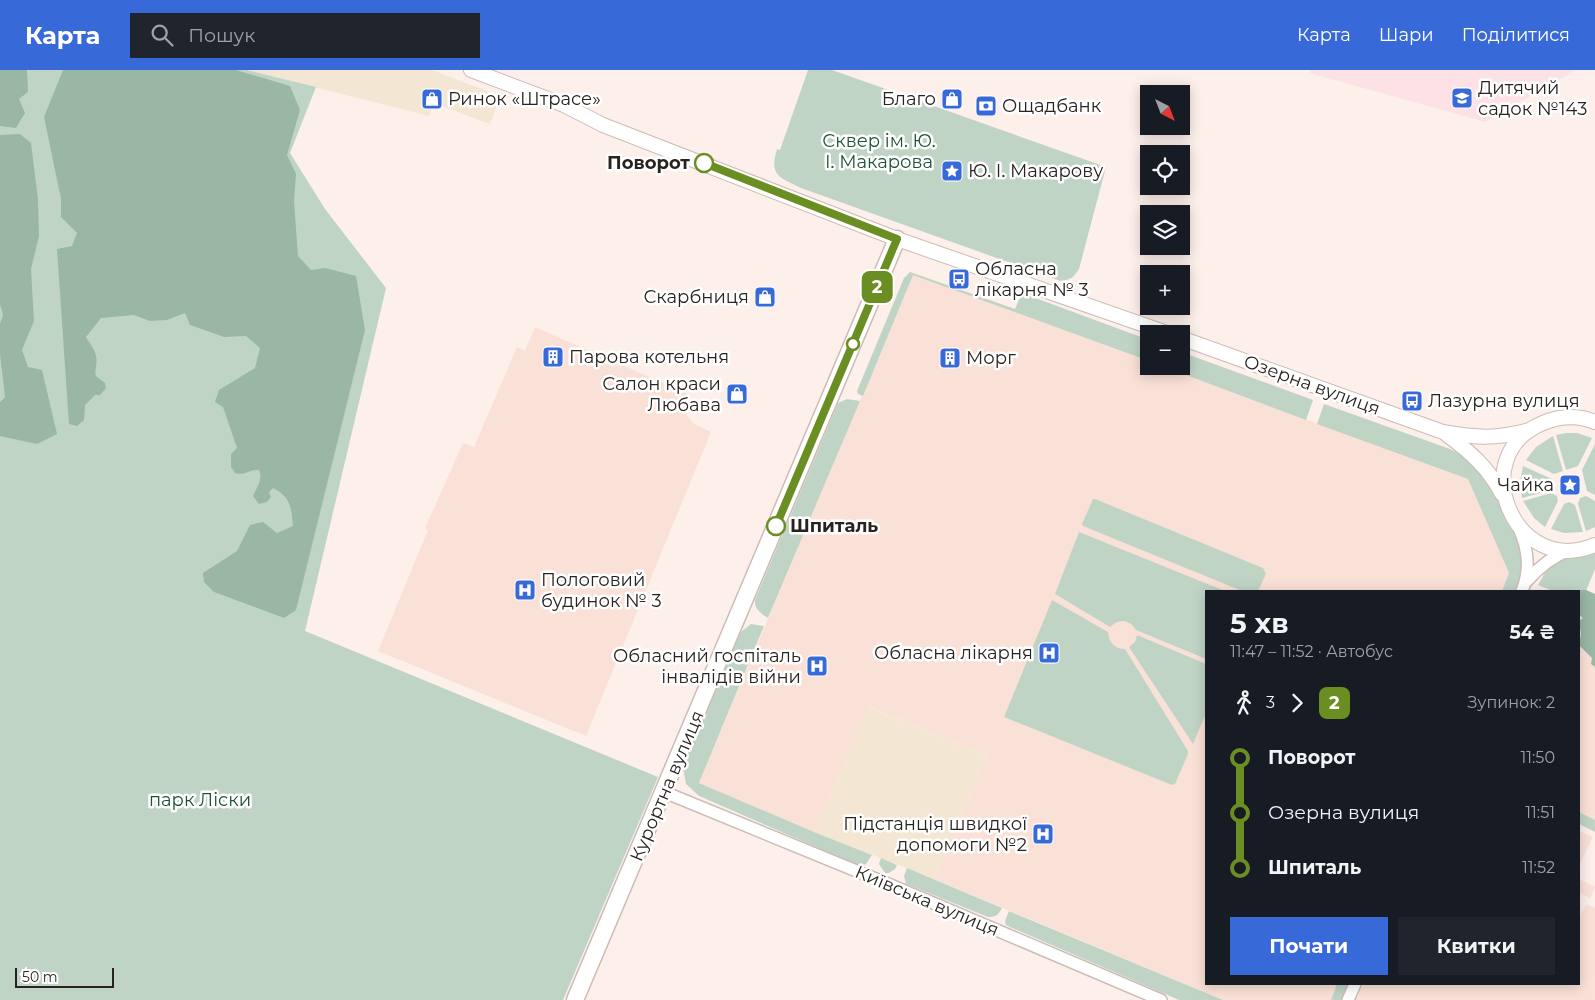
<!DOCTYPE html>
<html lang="uk">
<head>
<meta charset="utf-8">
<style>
  body { margin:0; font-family:Montserrat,sans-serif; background:#20242c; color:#f1f3f6; height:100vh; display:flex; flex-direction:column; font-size:19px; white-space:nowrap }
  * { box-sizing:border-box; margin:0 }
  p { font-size:16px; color:#9ea1a6 }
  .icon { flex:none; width:28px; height:28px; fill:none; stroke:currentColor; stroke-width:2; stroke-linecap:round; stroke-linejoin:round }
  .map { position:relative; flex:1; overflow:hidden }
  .drawer { position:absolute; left:1205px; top:520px; width:375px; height:395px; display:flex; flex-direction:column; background:#171b24; border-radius:0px; box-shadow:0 2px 12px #0003 }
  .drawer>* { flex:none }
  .badge { padding:0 10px; border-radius:8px; font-size:18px; line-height:32px }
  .needle { width:32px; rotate:138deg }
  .buttons { position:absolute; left:1140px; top:15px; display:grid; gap:10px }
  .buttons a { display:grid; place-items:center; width:50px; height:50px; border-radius:0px; background:#171b24; box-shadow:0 2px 12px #0003; font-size:25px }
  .scale { position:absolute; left:15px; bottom:12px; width:99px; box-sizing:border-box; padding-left:5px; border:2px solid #292320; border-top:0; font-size:14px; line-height:18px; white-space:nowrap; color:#292320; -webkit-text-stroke:4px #fff; paint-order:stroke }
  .map>.badge { position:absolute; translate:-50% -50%; box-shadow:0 0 0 2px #fff }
  .legs { display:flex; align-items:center; gap:8px; height:55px; padding:0 25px; font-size:16px }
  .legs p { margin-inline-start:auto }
  .summary { display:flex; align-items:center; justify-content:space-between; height:85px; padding:0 25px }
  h1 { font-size:28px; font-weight:700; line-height:38px }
  .cta { display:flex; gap:10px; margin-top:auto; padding:10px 25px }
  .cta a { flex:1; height:58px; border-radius:0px; background:#3869d9; color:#fff; font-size:20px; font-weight:700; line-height:58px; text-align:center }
  .cta a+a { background:#20242c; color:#f1f3f6 }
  ul { padding:0 25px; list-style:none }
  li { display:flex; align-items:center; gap:18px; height:55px; font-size:19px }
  li i { display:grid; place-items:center; width:8px; height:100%; margin:0 6px; background:currentColor }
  li i::after { content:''; width:12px; height:12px; margin:-6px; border:4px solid; border-radius:50%; background:#171b24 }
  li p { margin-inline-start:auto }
  li:first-child i { background:linear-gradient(#0000 50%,currentColor 0) }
  li:last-child i { background:linear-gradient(currentColor 50%,#0000 0) }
  header { display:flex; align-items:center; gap:30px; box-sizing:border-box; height:70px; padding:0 25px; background:#3869d9; color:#fff }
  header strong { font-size:24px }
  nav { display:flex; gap:28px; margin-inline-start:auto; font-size:18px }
  .search { width:350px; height:45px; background:#20242c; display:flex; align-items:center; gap:12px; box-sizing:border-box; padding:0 18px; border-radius:0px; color:#9ea1a6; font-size:19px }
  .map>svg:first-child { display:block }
</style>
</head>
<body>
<header>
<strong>Карта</strong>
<div class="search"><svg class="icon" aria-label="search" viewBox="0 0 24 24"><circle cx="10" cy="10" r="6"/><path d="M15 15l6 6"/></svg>Пошук</div>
<nav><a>Карта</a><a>Шари</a><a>Поділитися</a></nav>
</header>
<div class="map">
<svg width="1595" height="930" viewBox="0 0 1595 930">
  <rect width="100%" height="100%" fill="#fdefea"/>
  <!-- commercial -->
  <g fill="#f3e7d3">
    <path d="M247 0H432L500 26 490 54 434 33 429 46Z"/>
    <path d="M868 637 987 686 934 809 814 762Z"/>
  </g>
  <!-- built -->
  <g fill="#fae1d7">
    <path d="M913 204 1149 291V296H1162L1468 409 1509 503 1502 521H1206V914H1337L1331 930H1223L934 809 987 686 869 637 814 762 699 713Z"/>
    <path d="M535 257 688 324 681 341 686 344 693 353 711 362 586 666 378 581 428 460 425 458 463 373 474 377 517 277 525 281Z"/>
    <path d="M1579 532 1595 539V750L1579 742Z"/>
    <path d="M1579 761 1593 767 1579 796Z"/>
    <path d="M1579 809 1595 817 1590 829 1581 823 1579 827Z"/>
    <path d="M1587 834 1595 838V930H1356L1363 914H1579V847Z"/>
  </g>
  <!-- education -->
  <path fill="#fce1e5" d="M1311 0H1576L1485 52 1310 3Z"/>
  <!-- green -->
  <g fill="#c0d4c6">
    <path d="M0 0H247L316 17 290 83 325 139 386 218 305 561 658 707 563 930H0Z"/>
    <path d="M808 0H832L1106 97 1079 199C1074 207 1071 210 1061 211L801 118C779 107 769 106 777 79L780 80Z"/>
    <path d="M910 202 1015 239 1022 223 1149 270V291L913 205 863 326 858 324 857 321 904 208Z"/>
    <path d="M1181 282 1313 330 1306 350 1162 296H1181Z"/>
    <path d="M847 329 860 331 768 548C761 543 754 539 755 530L838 333Z"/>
    <path d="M1324 334 1450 379C1461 385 1473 391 1482 401 1492 412 1523 478 1523 492 1522 502 1519 512 1515 521H1502L1509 503 1468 409 1317 354Z"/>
    <path d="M1566 363H1577L1592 368 1578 396 1566 400 1556 365Z"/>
    <path d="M1553 366 1563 401 1554 404 1526 390 1536 377Z"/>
    <path d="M1595 374V425L1587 421 1582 400Z"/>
    <path d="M1523 396 1552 409 1553 415 1551 420 1522 428 1520 412Z"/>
    <path d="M1551 423 1557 426 1558 431 1545 457 1534 448 1523 431Z"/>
    <path d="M1586 426 1595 431V457L1586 461 1578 434 1580 428Z"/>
    <path d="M1093 429H1095L1263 498 1266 504 1258 521H1242L1083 456 1082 454Z"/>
    <path d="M1569 432 1575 435 1583 462 1564 463 1551 459 1564 434Z"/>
    <path d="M1079 462 1225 521H1206V589L1136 560C1129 549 1119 548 1110 557L1055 524Z"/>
    <path d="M1595 480V499L1581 533 1579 521H1553L1538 515 1548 497 1565 488Z"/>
    <path d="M1052 530 1108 562C1109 572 1114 579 1125 579L1188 681V684L1175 714 1172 715 1004 647Z"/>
    <path d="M751 554 764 556 699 713 814 762 872 785 866 794 862 796 855 794 699 726 686 714 683 698 741 562Z"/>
    <path d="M1137 565 1206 594V643L1193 674 1129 577 1135 572Z"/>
    <path d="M1579 742 1595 750V762L1579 754Z"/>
    <path d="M881 788 897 795 895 799 889 803H885L879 794Z"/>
    <path d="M907 798 1002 838C998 845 996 847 988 847L906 814 904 806Z"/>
    <path d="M1009 841 1223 930H1179L1010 857 1006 855 1005 851Z"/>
    <path d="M1337 914H1349L1342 930H1331Z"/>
  </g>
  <!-- forest -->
  <g fill="#99b7a3">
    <path d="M0 0H27L28 22 19 29 25 43 16 58 0 56Z"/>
    <path d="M63 0H236L290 16 300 40 287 85 296 104 294 131 298 186 311 200 325 198 356 206 365 260 296 540 284 548 214 522 204 512 203 503 237 481 250 455 263 452 277 463 293 456C291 437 291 427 273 418L269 422 271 427 267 432 259 434 253 426C257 417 263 410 259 400 249 399 246 406 235 403L231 397V384L237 378 223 337 215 332 219 320 255 298 260 278 246 266 224 267 190 255 185 243 167 250 150 251 134 245 101 248 86 267C89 273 95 279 96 286 98 293 94 299 96 306L105 313 106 318 100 325H95L85 335 84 350 77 356 69 354 57 179 72 176 77 163 61 147V129L44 47Z"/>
    <path d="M20 64 31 73 38 129 39 166 31 199 34 251 22 280 28 297 42 300 57 364 37 374 0 366V332L5 327 0 284V254L3 245 0 234V65Z"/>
    <path d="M1578 520H1586L1595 524V597L1591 594 1592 588 1579 575 1581 564 1579 551 1583 548 1579 545V521H1575Z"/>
  </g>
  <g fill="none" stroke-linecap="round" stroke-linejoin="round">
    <!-- minor casing -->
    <g stroke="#ccbcb5" stroke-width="14">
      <g id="minor">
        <path d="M1519 458C1528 479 1531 499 1522 521"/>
        <path d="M1527 511C1539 497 1551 487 1569 480"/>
        <path d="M664 722 893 816 1161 930"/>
        <path d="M1348 930 1355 914"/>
      </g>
    </g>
    <!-- tertiary casing -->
    <g stroke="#ccbcb5" stroke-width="16">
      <g id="tertiary">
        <path d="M471 0 564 35 603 55 897 169 1170 264"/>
        <path d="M1181 268 1443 362C1477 368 1497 369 1530 360"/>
        <path d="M1595 352C1578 345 1560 346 1543 353 1464 385 1514 509 1595 475"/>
        <path d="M1446 364C1470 382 1488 397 1502 424"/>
      </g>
    </g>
    <!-- secondary casing -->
    <g stroke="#ccbcb5" stroke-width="19">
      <path id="secondary" d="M575 930 897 169"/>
    </g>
    <!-- minor -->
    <use href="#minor" stroke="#fff" stroke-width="11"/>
    <!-- tertiary -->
    <use href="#tertiary" stroke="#fff" stroke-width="14"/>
    <!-- secondary -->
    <use href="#secondary" stroke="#fff" stroke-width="16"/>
  </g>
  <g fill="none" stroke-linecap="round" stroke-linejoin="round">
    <!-- line-1 casing -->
    <g stroke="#fff" stroke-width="11">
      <path id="line-1" d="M704 93 897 169 776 456"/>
    </g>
    <!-- line-1 -->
    <use href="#line-1" stroke="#6b8e23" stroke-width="8"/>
  </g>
  <!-- icons -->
  <defs>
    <g id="school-square" transform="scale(1.125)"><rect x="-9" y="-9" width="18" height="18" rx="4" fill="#3869d9" stroke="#fff"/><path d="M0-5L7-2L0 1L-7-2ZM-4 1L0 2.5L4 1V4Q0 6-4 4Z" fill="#fff"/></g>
    <g id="shop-square" transform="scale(1.125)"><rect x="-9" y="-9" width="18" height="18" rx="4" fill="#3869d9" stroke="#fff"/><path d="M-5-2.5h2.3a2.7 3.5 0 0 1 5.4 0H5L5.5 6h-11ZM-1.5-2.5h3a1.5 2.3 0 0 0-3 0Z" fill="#fff"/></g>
    <g id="bank-square" transform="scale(1.125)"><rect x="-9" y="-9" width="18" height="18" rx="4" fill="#3869d9" stroke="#fff"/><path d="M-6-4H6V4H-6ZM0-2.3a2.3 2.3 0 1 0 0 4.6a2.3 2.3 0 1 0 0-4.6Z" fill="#fff"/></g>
    <g id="sight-square" transform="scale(1.125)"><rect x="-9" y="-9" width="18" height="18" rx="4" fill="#3869d9" stroke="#fff"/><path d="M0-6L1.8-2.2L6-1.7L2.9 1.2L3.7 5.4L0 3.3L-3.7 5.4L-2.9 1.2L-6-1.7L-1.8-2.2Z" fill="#fff"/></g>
    <g id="bus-square" transform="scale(1.125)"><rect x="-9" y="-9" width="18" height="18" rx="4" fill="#3869d9" stroke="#fff"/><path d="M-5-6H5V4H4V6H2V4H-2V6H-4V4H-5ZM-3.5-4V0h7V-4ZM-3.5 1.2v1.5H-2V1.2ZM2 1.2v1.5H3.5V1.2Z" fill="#fff"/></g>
    <g id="building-square" transform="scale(1.125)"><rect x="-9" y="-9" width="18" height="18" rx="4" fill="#3869d9" stroke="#fff"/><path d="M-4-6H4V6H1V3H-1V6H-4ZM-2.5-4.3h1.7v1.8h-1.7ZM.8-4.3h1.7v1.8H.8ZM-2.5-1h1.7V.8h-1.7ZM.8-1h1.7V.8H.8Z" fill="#fff"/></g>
    <g id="hospital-square" transform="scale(1.125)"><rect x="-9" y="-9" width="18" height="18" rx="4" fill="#3869d9" stroke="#fff"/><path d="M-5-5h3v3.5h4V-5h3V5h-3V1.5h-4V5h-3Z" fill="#fff"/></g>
  </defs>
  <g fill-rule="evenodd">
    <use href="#school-square" x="1462" y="28"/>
    <use href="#shop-square" x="432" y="29"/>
    <use href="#shop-square" x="952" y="29"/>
    <use href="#bank-square" x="986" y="36"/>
    <use href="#sight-square" x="952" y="101"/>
    <use href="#bus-square" x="959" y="209"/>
    <use href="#shop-square" x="765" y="227"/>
    <use href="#building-square" x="553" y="287"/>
    <use href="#building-square" x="950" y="288"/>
    <use href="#shop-square" x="737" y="324"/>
    <use href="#bus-square" x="1412" y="331"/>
    <use href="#sight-square" x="1570" y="415"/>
    <use href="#hospital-square" x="525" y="520"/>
    <use href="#hospital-square" x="1049" y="583"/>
    <use href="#hospital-square" x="817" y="596"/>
    <use href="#hospital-square" x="1043" y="764"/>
  </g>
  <!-- markers -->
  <g fill="#fff" stroke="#6b8e23" stroke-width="2.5">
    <circle cx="704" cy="93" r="9"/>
    <circle cx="853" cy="274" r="6"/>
    <circle cx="776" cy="456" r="9"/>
  </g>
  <g text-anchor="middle" stroke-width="5" stroke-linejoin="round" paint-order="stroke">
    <!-- poi labels -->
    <g font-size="18" fill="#292320" stroke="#fff" text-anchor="start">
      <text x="1478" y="24">Дитячий<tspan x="1478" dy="21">садок №143</tspan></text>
      <text x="448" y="35">Ринок «Штрасе»</text>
      <text x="936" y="35" text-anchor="end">Благо</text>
      <text x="1002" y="42">Ощадбанк</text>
      <text x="968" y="107">Ю. І. Макарову</text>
      <text x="975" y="205">Обласна<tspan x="975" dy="21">лікарня № 3</tspan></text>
      <text x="749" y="233" text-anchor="end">Скарбниця</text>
      <text x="569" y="293">Парова котельня</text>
      <text x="966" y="294">Морг</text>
      <text x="721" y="320" text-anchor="end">Салон краси<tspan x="721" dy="21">Любава</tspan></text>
      <text x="1428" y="337">Лазурна вулиця</text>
      <text x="1554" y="421" text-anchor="end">Чайка</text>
      <text x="541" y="516">Пологовий<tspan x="541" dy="21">будинок № 3</tspan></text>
      <text x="1033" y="589" text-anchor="end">Обласна лікарня</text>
      <text x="801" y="592" text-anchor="end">Обласний госпіталь<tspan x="801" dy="21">інвалідів війни</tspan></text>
      <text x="1027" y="760" text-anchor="end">Підстанція швидкої<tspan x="1027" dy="21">допомоги №2</tspan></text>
    </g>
    <!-- park labels -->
    <g font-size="18" fill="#1f5235" stroke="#fff">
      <text x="879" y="77">Сквер ім. Ю.<tspan x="879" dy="21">І. Макарова</tspan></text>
      <text x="200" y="736">парк Ліски</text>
    </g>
    <!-- stop labels -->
    <g font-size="18" font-weight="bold" fill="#292320" stroke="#fff" text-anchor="end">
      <text x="690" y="99">Поворот</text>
      <text x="790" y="462" text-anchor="start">Шпиталь</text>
    </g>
    <!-- street labels -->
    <g font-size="18" fill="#292320" stroke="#fff">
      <text transform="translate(1312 315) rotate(20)" y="6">Озерна вулиця</text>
      <text transform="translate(667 716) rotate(-67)" y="6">Курортна вулиця</text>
      <text transform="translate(927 831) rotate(23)" y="6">Київська вулиця</text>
    </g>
  </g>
</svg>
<div class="buttons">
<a><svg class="needle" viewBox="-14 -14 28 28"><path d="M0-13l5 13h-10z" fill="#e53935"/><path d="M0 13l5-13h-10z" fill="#9ea1a6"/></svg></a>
<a><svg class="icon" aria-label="locate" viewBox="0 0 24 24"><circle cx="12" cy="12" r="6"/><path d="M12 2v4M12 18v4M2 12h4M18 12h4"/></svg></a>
<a><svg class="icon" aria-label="layers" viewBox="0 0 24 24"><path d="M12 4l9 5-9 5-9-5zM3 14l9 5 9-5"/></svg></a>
<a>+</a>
<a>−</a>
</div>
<div class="scale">50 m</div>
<b class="badge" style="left:877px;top:217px;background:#6b8e23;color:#fff">2</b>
<section class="drawer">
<div class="summary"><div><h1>5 хв</h1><p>11:47 – 11:52 · Автобус</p></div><b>54 ₴</b></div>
<div class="legs"><svg class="icon" aria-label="walk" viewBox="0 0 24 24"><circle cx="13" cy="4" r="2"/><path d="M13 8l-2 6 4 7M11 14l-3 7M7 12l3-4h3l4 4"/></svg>3<svg class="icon" aria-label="forward" viewBox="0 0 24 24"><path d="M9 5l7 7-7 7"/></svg><b class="badge" style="background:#6b8e23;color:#fff">2</b><p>Зупинок: 2</p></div>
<ul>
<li><i style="color:#6b8e23"></i><b>Поворот</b><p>11:50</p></li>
<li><i style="color:#6b8e23"></i><span>Озерна вулиця</span><p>11:51</p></li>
<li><i style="color:#6b8e23"></i><b>Шпиталь</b><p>11:52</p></li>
</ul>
<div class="cta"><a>Почати</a><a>Квитки</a></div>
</section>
</div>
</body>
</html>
